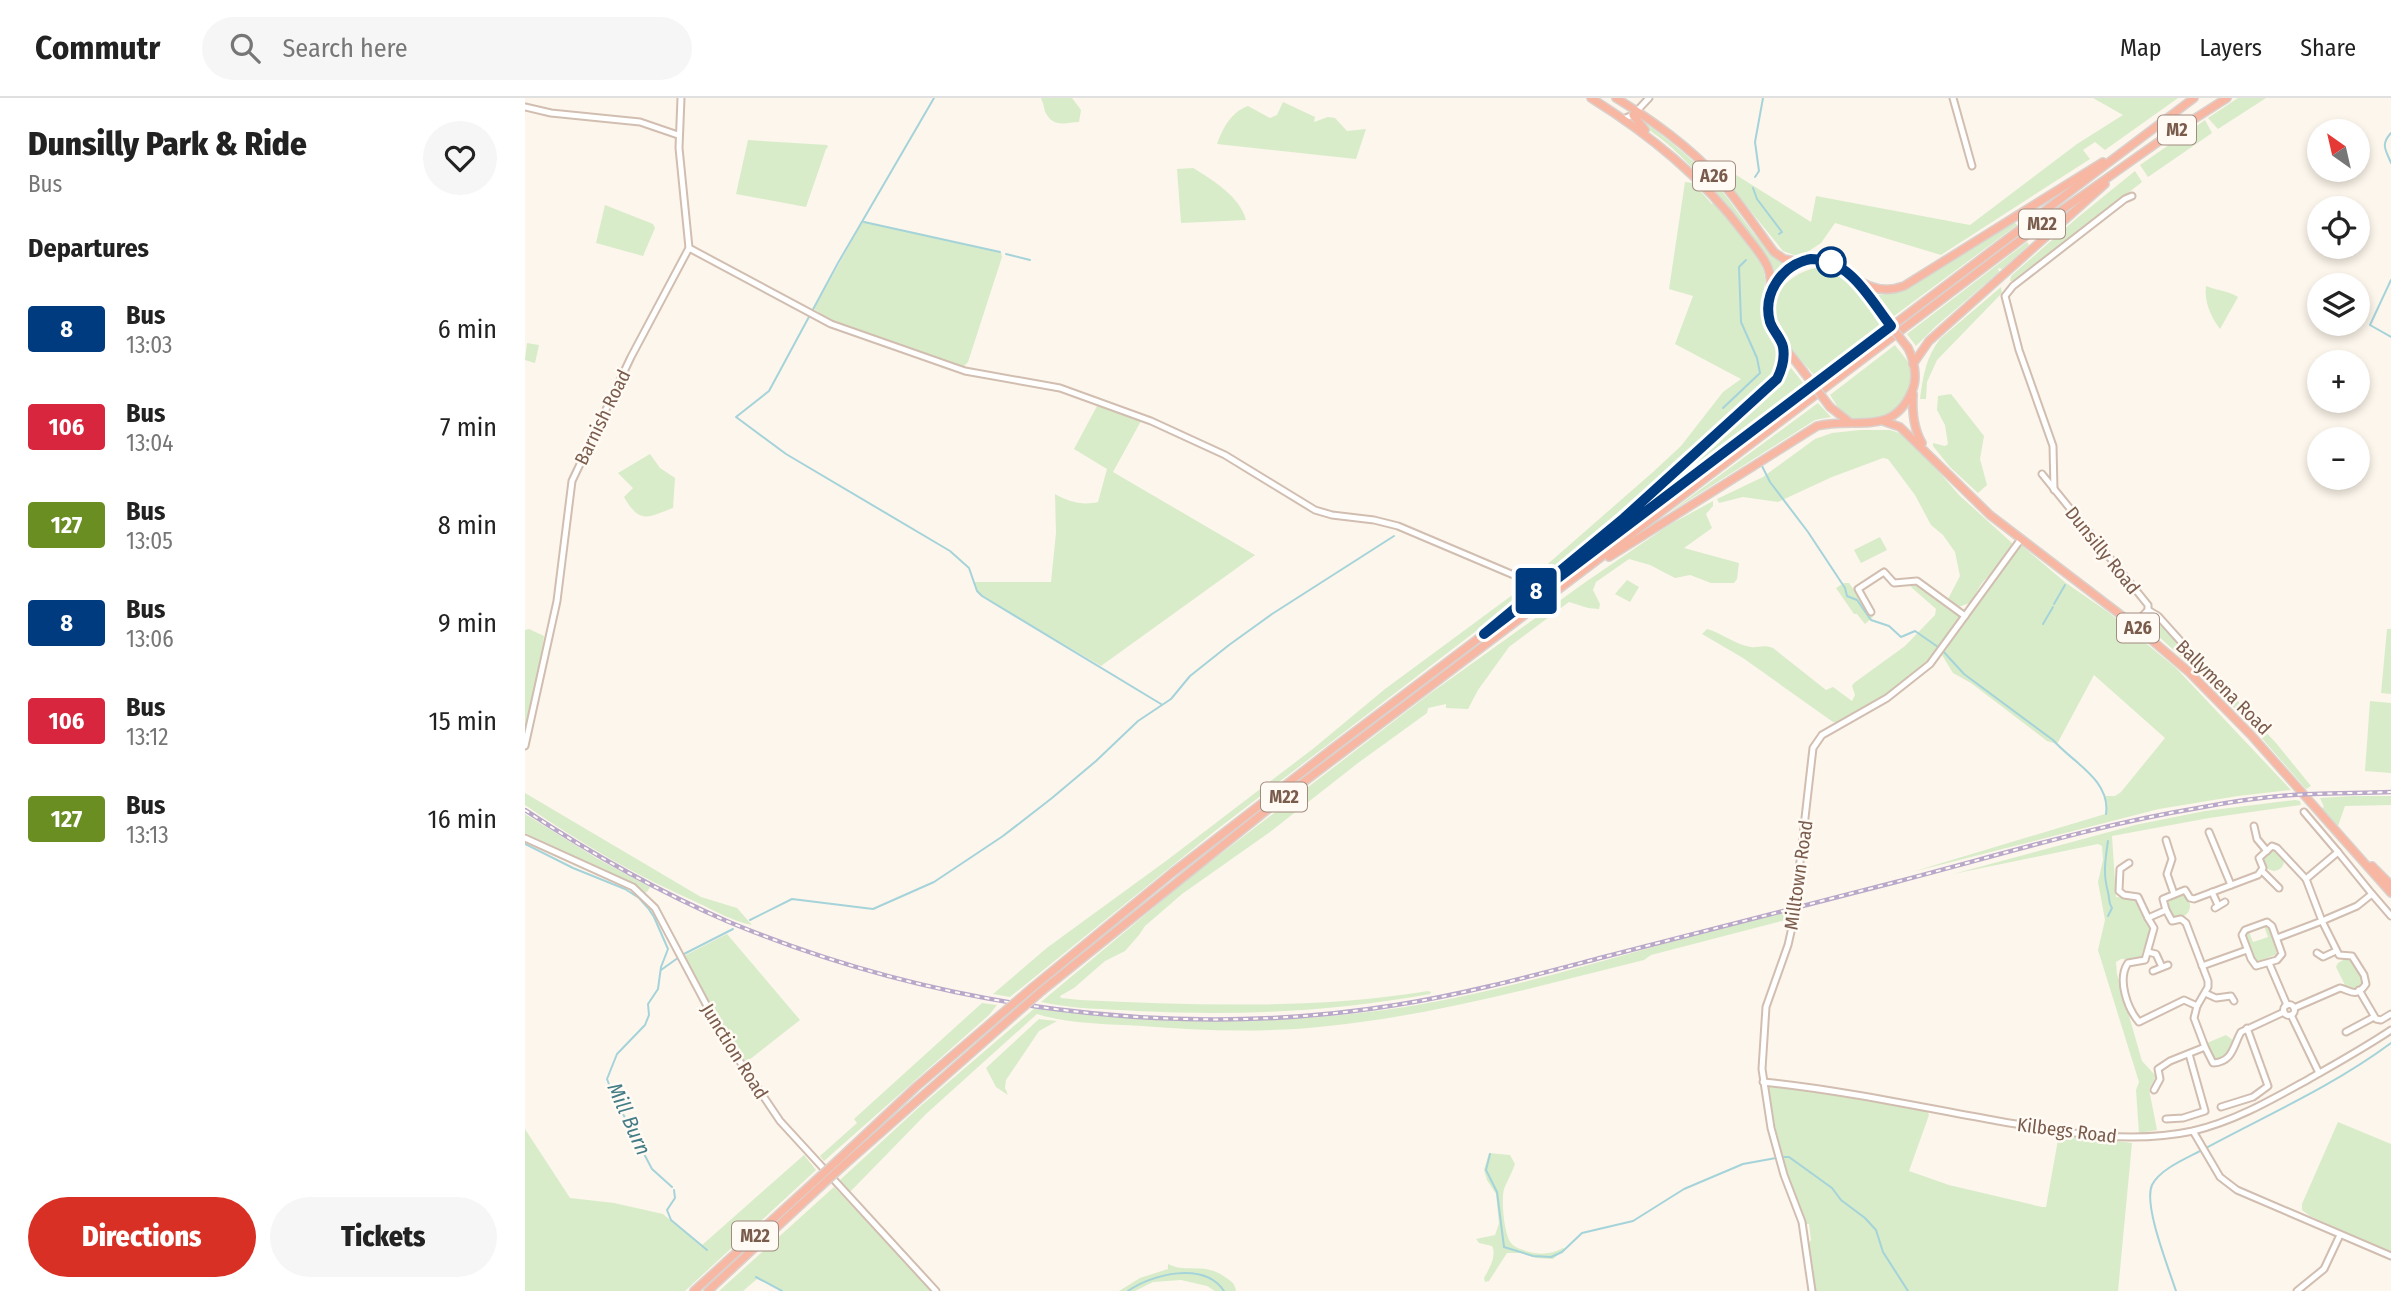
<!DOCTYPE html>
<html lang="en">
<head>
<meta charset="utf-8">
<style>
  body { margin:0; font-family:"Fira Sans Condensed",sans-serif; background:#f6f6f6; color:#222; height:100vh; display:flex; flex-direction:column; font-size:26px; white-space:nowrap }
  * { box-sizing:border-box; margin:0 }
  p { font-size:23px; color:#767676 }
  .icon { flex:none; width:38px; height:38px; fill:none; stroke:currentColor; stroke-width:2; stroke-linecap:round; stroke-linejoin:round }
  .map { position:relative; flex:1; overflow:hidden }
  .drawer { display:flex; flex-direction:column; background:#fff; width:525px }
  .drawer>* { flex:none }
  .badge { padding:0 14px; border-radius:5px; font-size:24px; line-height:46px }
  .needle { width:46px; rotate:326deg }
  .controls { position:absolute; left:1782px; top:21px; display:grid; gap:14px }
  .controls a { display:grid; place-items:center; width:63px; height:63px; border-radius:50%; background:#fff; box-shadow:0 4px 10px #0003; font-size:35px }
  .map>.badge { position:absolute; translate:-50% -50%; box-shadow:0 0 0 4px #fff }
  h2 { padding:0 28px; font-size:26px; line-height:63px }
  .round { display:grid; place-items:center; flex:none; width:74px; height:74px; border-radius:37px; background:#f6f6f6 }
  .head { display:flex; align-items:center; justify-content:space-between; height:119px; padding:0 28px }
  h1 { font-size:33px; font-weight:800; line-height:52px }
  .button { display:flex; gap:14px; margin-top:auto; padding:14px 28px }
  .button a { flex:1; height:80px; border-radius:42px; background:#d93025; color:#fff; font-size:28px; font-weight:800; line-height:80px; text-align:center }
  .button a+a { background:#f6f6f6; color:#222 }
  ul { padding:0; list-style:none }
  li { display:flex; align-items:center; gap:21px; height:98px; padding:0 28px }
  li div { flex:1 }
  li b { display:block; font-size:26px }
  li em { font-style:normal }
  li .badge { min-width:77px; font-weight:700; text-align:center }
  header { display:flex; align-items:center; gap:42px; box-sizing:border-box; height:98px; padding:0 35px; background:#fff; border-bottom:2px solid #e0e0e0 }
  header strong { font-size:33px }
  nav { display:flex; gap:38px; margin-inline-start:auto; font-size:24px }
  .search { width:490px; height:63px; background:#f6f6f6; display:flex; align-items:center; gap:18px; box-sizing:border-box; padding:0 24px; border-radius:38px; color:#767676; font-size:26px }
  main { display:flex; flex:1; min-height:0 }
  .map>svg:first-child { display:block }
</style>
</head>
<body>
<header>
<strong>Commutr</strong>
<div class="search"><svg class="icon" aria-label="search" viewBox="0 0 24 24"><circle cx="10" cy="10" r="6"/><path d="M15 15l6 6"/></svg>Search here</div>
<nav><a>Map</a><a>Layers</a><a>Share</a></nav>
</header>
<main>
<section class="drawer">
<div class="head"><div><h1>Dunsilly Park &amp; Ride</h1><p>Bus</p></div><a class="round"><svg class="icon" aria-label="heart" viewBox="0 0 24 24"><path d="M12 20l-8-8c-3-5 5-10 8-4 3-6 11-1 8 4z"/></svg></a></div>
<h2>Departures</h2>
<ul>
<li><span class="badge" style="background:#003b80;color:#fff">8</span><div><b>Bus</b><p>13:03</p></div><em>6 min</em></li>
<li><span class="badge" style="background:#d7263d;color:#fff">106</span><div><b>Bus</b><p>13:04</p></div><em>7 min</em></li>
<li><span class="badge" style="background:#6b8e23;color:#fff">127</span><div><b>Bus</b><p>13:05</p></div><em>8 min</em></li>
<li><span class="badge" style="background:#003b80;color:#fff">8</span><div><b>Bus</b><p>13:06</p></div><em>9 min</em></li>
<li><span class="badge" style="background:#d7263d;color:#fff">106</span><div><b>Bus</b><p>13:12</p></div><em>15 min</em></li>
<li><span class="badge" style="background:#6b8e23;color:#fff">127</span><div><b>Bus</b><p>13:13</p></div><em>16 min</em></li>
</ul>
<div class="button"><a>Directions</a><a>Tickets</a></div>
</section>
<div class="map">
<svg width="1866" height="1193" viewBox="0 0 1866 1193">
  <rect width="100%" height="100%" fill="#fdf6ec"/>
  <!-- green -->
  <g fill="#d8ecc9">
    <path d="M517 0H547L556 12 554 24C542 24 530 30 522 17 518 12 520 7 516 1Z"/>
    <path d="M1568 0H1653L1580 52 1570 44 1558 52 1565 61 1416 157 1310 125 1296 145 1281 155 1288 154 1277 160 1267 159 1280 156 1269 157 1258 153 1198 79 1202 74 1208 75 1286 124 1291 98 1445 127 1552 46 1598 17Z"/>
    <path d="M1713 0H1741L1693 31 1683 20Z"/>
    <path d="M758 4 790 19 789 24 803 19 810 20 822 33 841 31 831 61 692 46C698 30 706 14 723 8L745 20 752 17Z"/>
    <path d="M1114 20C1143 41 1172 64 1195 91 1213 112 1239 155 1262 167L1249 179C1240 145 1173 74 1146 49 1136 39 1120 32 1114 20Z"/>
    <path d="M1680 22 1687 35 1623 79 1615 67Z"/>
    <path d="M223 42 302 47 303 49 301 51 281 109 211 96Z"/>
    <path d="M668 70C688 82 715 99 721 122L656 125 652 71Z"/>
    <path d="M1610 73 1617 84 1491 183H1485L1486 178 1552 120Z"/>
    <path d="M1160 84 1168 85 1187 106 1189 104C1204 123 1236 155 1240 179 1241 192 1234 204 1238 216 1245 241 1262 256 1245 281L1006 491 690 733 485 899 468 896 523 849 641 763 789 650 860 591 986 498 1128 374 1156 348 1198 294 1216 281 1150 246 1168 198 1144 191Z"/>
    <path d="M80 107 128 126 130 130 118 158 71 145Z"/>
    <path d="M338 123 476 154 477 159 443 264 438 269C389 252 332 241 289 211Z"/>
    <path d="M1489 124 1492 127 1369 218 1353 197 1377 193Z"/>
    <path d="M1502 144 1504 147 1477 171 1473 170 1474 174 1411 228 1391 248 1382 236Z"/>
    <path d="M1291 170C1326 172 1338 203 1356 229L1291 279C1278 264 1261 248 1252 231 1236 202 1264 175 1291 170Z"/>
    <path d="M1681 188C1692 193 1702 192 1713 199L1695 231C1686 219 1679 204 1681 188Z"/>
    <path d="M1476 189 1477 195 1412 262 1402 284 1401 301H1395C1398 278 1401 259 1415 241Z"/>
    <path d="M2 245 14 247 10 265 0 262Z"/>
    <path d="M1370 247C1375 254 1383 262 1386 270 1398 303 1350 334 1322 318 1315 314 1310 304 1305 297Z"/>
    <path d="M1266 270 1279 286 1126 401 1249 291Z"/>
    <path d="M1426 296 1459 338 1455 361 1462 387 1453 395 1425 369 1408 348V345L1420 348 1423 346 1420 327 1412 312 1413 298Z"/>
    <path d="M1293 305 1306 319 1290 322 1142 416Z"/>
    <path d="M572 308 616 323 588 374 730 457 576 568 457 498 452 493 448 484H526L531 435 530 396C542 403 557 408 573 404L582 371 549 351Z"/>
    <path d="M1335 332H1365L1374 335 1388 344 1434 397 1487 445C1485 462 1465 474 1455 488 1452 493 1449 499 1447 504L1434 509 1423 501 1435 478 1430 454 1418 437 1406 427 1390 397 1363 361 1358 360 1307 379 1253 404 1218 399 1194 405 1192 401 1238 379 1290 341 1307 335Z"/>
    <path d="M125 356 135 370 150 380 148 410C123 419 115 427 99 399L108 390 93 375Z"/>
    <path d="M1188 403V408L1181 416 1187 430 1159 450 1214 465 1212 481 1209 485H1186L1165 477 1150 480 1125 467 1104 461 1071 484 1068 492 1075 506 1074 511 1063 510 1044 504 984 549 953 592 943 611 921 610V606L903 610 902 615 833 665 745 734 657 796 620 828 614 837 600 853 580 863 549 890 535 898 536 900 555 902C670 907 789 912 903 893L906 894 905 896C807 914 711 918 612 913 580 911 547 911 516 904L663 781 903 597 1062 483 1144 427Z"/>
    <path d="M1355 439 1362 452 1336 465 1329 452Z"/>
    <path d="M1496 447 1541 485 1583 514 1651 570 1766 692 1713 698 1634 711 1387 774 1580 716 1582 708 1580 698H1590L1596 694 1640 640 1569 577 1532 646 1522 643 1446 585 1428 575 1417 557Z"/>
    <path d="M1102 482 1114 489 1105 504 1090 496Z"/>
    <path d="M1388 484 1437 518C1427 533 1417 550 1404 563 1380 590 1345 610 1312 624H1308L1218 560 1177 536 1182 531C1197 535 1211 547 1226 549 1234 550 1239 546 1248 550L1301 592 1308 589 1327 603 1330 597 1327 588 1329 585 1380 548 1410 517 1411 511 1386 489Z"/>
    <path d="M1319 485H1324L1348 519 1340 526 1332 516H1329L1311 490Z"/>
    <path d="M1626 518 1658 549 1662 548 1751 645 1786 688 1781 691 1721 622 1677 578 1620 526V522Z"/>
    <path d="M4 531 19 538 11 592 0 636V532Z"/>
    <path d="M1862 531H1866V596L1856 595Z"/>
    <path d="M1845 603 1866 605V675L1840 673Z"/>
    <path d="M0 695 176 799 212 810 227 827C210 824 190 813 173 805 112 778 55 745 0 707Z"/>
    <path d="M1828 698H1866V707L1820 708 1813 728 1797 710 1799 709 1795 700Z"/>
    <path d="M1770 702 1775 703 1776 707 1684 720 1587 738 1591 799 1610 800 1626 831 1617 855 1618 860 1609 862 1596 861 1591 864 1592 876 1617 963 1631 978 1624 991 1632 1032 1614 1035 1611 992 1614 984 1573 852 1580 822 1573 784 1578 762 1577 748 1573 746 1428 776 1610 727 1680 713Z"/>
    <path d="M0 716 73 761 125 789 122 794 119 795 101 783 0 735Z"/>
    <circle cx="1749" cy="763" r="10"/>
    <circle cx="1654" cy="808" r="11"/>
    <path d="M1266 813 1265 821 1126 857 1119 862C1014 888 911 917 803 928 741 935 678 933 617 928 583 926 544 926 512 916L401 1016 325 1094 315 1082 391 1012 510 910C626 924 743 928 859 912 997 893 1130 844 1266 813Z"/>
    <path d="M1739 828H1743L1752 856 1735 863H1731L1719 836 1724 834 1728 844 1743 839Z"/>
    <path d="M202 836 275 922 219 966 157 859Z"/>
    <path d="M1823 859 1826 860 1838 881 1837 887 1827 892 1822 891 1811 869 1813 865Z"/>
    <path d="M457 905 472 907 464 917 299 1063 295 1058 332 1025 329 1021Z"/>
    <path d="M514 921 532 923 514 933 481 982 480 990 483 997 471 989 461 970Z"/>
    <path d="M1701 937 1709 943 1702 958 1693 963 1689 962 1682 945Z"/>
    <path d="M1247 987 1402 1013 1404 1017 1384 1073 1424 1087 1517 1109H1521L1534 1036 1607 1045 1593 1193H1289L1283 1147 1286 1142 1284 1126H1281L1258 1065 1259 1058H1256L1243 992 1244 988Z"/>
    <path d="M1813 1024 1866 1046V1155L1785 1118 1777 1112V1106Z"/>
    <path d="M0 1031 45 1100 89 1105 138 1116 176 1148 279 1057 291 1072 160 1193H0Z"/>
    <path d="M964 1055 985 1057 990 1066C987 1075 982 1083 979 1091 976 1102 979 1136 986 1145 990 1150 996 1151 1001 1153 1015 1157 1025 1157 1038 1150L1040 1151 1028 1161 1011 1160 996 1155H982L964 1183 960 1184 959 1180C964 1171 972 1158 967 1148L954 1145 951 1141 970 1137 974 1125 971 1096 962 1082 959 1072Z"/>
    <path d="M309 1089 408 1193H258L232 1181 218 1193H194Z"/>
    <path d="M643 1166C660 1175 678 1165 697 1177 704 1182 710 1184 711 1193H690L682 1188 656 1182 628 1184 610 1193H594L615 1180 643 1171Z"/>
  </g>
  <g fill="none" stroke-linecap="round" stroke-linejoin="round">
    <!-- stream -->
    <g stroke="#a5d3da" stroke-width="2">
      <path d="M409 0 313 165 244 293 211 319 261 356 425 453 444 470 452 493 457 498 636 606"/>
      <path d="M1866 35C1855 47 1861 52 1866 65"/>
      <path d="M1230 79 1234 73 1230 44 1238 0"/>
      <path d="M1228 90 1232 101 1257 134 1254 136"/>
      <path d="M339 124 475 154"/>
      <path d="M481 156 505 162"/>
      <path d="M1866 182 1845 227 1866 239"/>
      <path d="M1198 310 1235 275 1232 260 1216 224 1214 169 1221 162"/>
      <path d="M1237 368 1245 384 1283 434 1320 490 1322 498 1332 502 1346 522 1364 528 1376 539 1390 533 1413 549"/>
      <path d="M1529 506 1540 487"/>
      <path d="M1518 526 1528 509"/>
      <path d="M1417 552 1439 576 1528 642C1547 664 1586 682 1581 716"/>
      <path d="M1583 743C1580 763 1578 776 1583 794 1585 802 1583 804 1587 810L1583 818"/>
      <path d="M0 746 48 770 100 791 114 800 123 810 129 819 143 851 136 869 133 891 123 906 124 917 120 927 92 956 82 981 88 997 127 1071 147 1089"/>
      <path d="M225 822 267 801 348 811 409 784 478 738 527 700 571 663 613 623 646 601 665 578 704 547 747 516 869 438"/>
      <path d="M136 872 157 857 208 831"/>
      <path d="M1681 1050C1744 1016 1808 988 1866 945"/>
      <path d="M965 1056 961 1072 972 1094 979 1149 1008 1158 1026 1159 1037 1154 1057 1135 1108 1123 1159 1091 1218 1066 1251 1060"/>
      <path d="M1258 1059H1264L1307 1090 1316 1102 1340 1120 1351 1132 1358 1154 1383 1193"/>
      <path d="M149 1092 150 1100 142 1112 146 1122 182 1152"/>
      <path d="M231 1179 257 1193"/>
      <path d="M603 1193C627 1176 679 1163 699 1193"/>
      <path d="M1651 1193C1644 1171 1618 1107 1627 1087 1635 1071 1662 1060 1677 1052"/>
    </g>
    <!-- minor casing -->
    <g stroke="#d1beb0" stroke-width="9">
      <g id="minor">
        <path d="M1428 0 1447 68"/>
        <path d="M0 9 26 15 115 24 153 37"/>
        <path d="M1098 21 1108 17 1124 0"/>
        <path d="M164 150 306 226 440 273 535 290 626 323 700 357 790 412 807 417 849 422 873 428 991 478"/>
        <path d="M1517 376 1623 507V512L1609 527"/>
        <path d="M1529 392 1528 348 1494 252 1480 198 1488 188 1600 101 1607 98"/>
        <path d="M1623 512 1633 518 1659 547"/>
        <path d="M1346 514 1333 491 1359 474 1369 485 1392 483 1440 518"/>
        <path d="M0 648 32 503 47 383 106 259 164 150 154 50 156 0"/>
        <path d="M1729 728 1732 741 1742 753"/>
        <path d="M1684 734 1706 787"/>
        <path d="M0 740 108 789 130 810 199 940 255 1023 411 1193"/>
        <path d="M1641 742 1647 761 1642 776 1649 796"/>
        <path d="M1813 754 1847 796"/>
        <path d="M1604 765 1595 771 1594 793 1599 797 1613 799 1623 820"/>
        <path d="M1737 773 1754 790"/>
        <path d="M1687 794 1693 807"/>
        <path d="M1690 810 1700 804"/>
        <path d="M1641 812 1647 823 1656 821 1661 825 1683 883V889L1672 908 1659 902 1614 924C1602 910 1592 881 1603 865L1620 862 1629 830 1623 820Z"/>
        <path d="M1641 812 1638 801 1660 792 1665 800 1669 801 1733 777 1738 770 1734 760 1747 748 1752 750 1781 781 1813 754 1779 714"/>
        <path d="M1742 824 1747 828 1757 856 1752 862 1731 868 1726 861 1717 837 1720 832Z"/>
        <path d="M1752 840 1797 823 1781 781"/>
        <path d="M1623 854 1631 856 1637 869"/>
        <path d="M1792 855 1798 859 1811 853"/>
        <path d="M1744 865 1762 907"/>
        <path d="M1677 868 1722 852"/>
        <path d="M1628 873 1643 867"/>
        <path d="M1834 892 1851 921 1856 922 1866 916"/>
        <path d="M1680 895 1691 900 1706 898 1709 903"/>
        <circle cx="1764" cy="912" r="5.5"/>
        <path d="M1672 908 1669 920 1680 949"/>
        <path d="M1769 910 1815 890C1825 892 1831 901 1841 886L1839 877 1827 858 1814 857 1797 823 1832 808 1847 796 1866 818"/>
        <path d="M1766 917 1794 975"/>
        <path d="M1821 934 1849 919"/>
        <path d="M1238 984C1317 992 1395 1009 1473 1023 1539 1034 1602 1047 1668 1033 1710 1023 1746 1002 1784 981 1812 965 1839 950 1866 932"/>
        <path d="M1629 992 1635 981 1633 971 1645 963 1680 949 1688 965C1708 964 1708 948 1716 934L1759 914"/>
        <path d="M1696 1009 1728 999 1743 988 1722 930"/>
        <path d="M1641 1021 1658 1020 1680 1013 1664 956"/>
        <path d="M1668 1033 1695 1079 1712 1092 1866 1158"/>
        <path d="M1287 1193 1277 1124 1259 1077 1246 1030 1237 971 1241 909 1263 847 1268 825 1288 650 1297 637 1362 600 1405 566 1496 441"/>
        <path d="M1772 1193 1799 1171 1815 1137"/>
      </g>
    </g>
    <!-- highway casing -->
    <g stroke="#dad1cd" stroke-width="10">
      <g id="highway">
        <path d="M1066 0C1125 37 1177 79 1219 135 1227 146 1238 157 1243 170 1249 185 1242 198 1243 213 1245 236 1265 255 1278 273"/>
        <path d="M1091 0C1132 25 1174 56 1204 93 1220 113 1234 134 1249 154L1259 161 1275 164"/>
        <path d="M1108 17 1120 32"/>
        <path d="M1329 179C1344 191 1360 195 1379 188L1578 64"/>
        <path d="M1247 192C1261 163 1294 152 1321 171 1335 181 1345 201 1355 214"/>
        <path d="M1388 266 1404 243 1580 86"/>
        <path d="M1388 296C1387 313 1388 330 1397 345"/>
        <path d="M1305 309 1323 323"/>
        <path d="M1358 323 1375 329 1465 417 1609 527 1664 574 1726 637 1866 795"/>
        <path d="M1084 459 1292 328C1330 318 1367 340 1387 293 1393 280 1389 262 1383 250"/>
        <path d="M1038 471 1099 420 1252 281 1257 270V245"/>
        <path d="M1847 768 1866 787"/>
        <path d="M508 889 647 775 807 651 1669 0"/>
        <path d="M518 892 747 708 1510 131 1636 42 1702 0"/>
        <path d="M313 1062 391 989 468 923"/>
        <path d="M318 1068 478 927"/>
        <path d="M169 1193 290 1083"/>
        <path d="M183 1193 295 1089"/>
      </g>
    </g>
    <!-- minor -->
    <use href="#minor" stroke="#fff" stroke-width="5"/>
    <!-- highway -->
    <use href="#highway" stroke="#f7b7a3" stroke-width="7"/>
    <!-- rail casing -->
    <g stroke="#b9a8c9" stroke-width="4.5">
      <path id="rail" d="M0 712C65 755 132 793 204 824 411 910 649 943 871 907 941 896 1010 877 1079 859 1176 834 1273 809 1371 784 1471 758 1571 727 1673 710 1710 703 1750 697 1788 696 1814 695 1840 695 1866 694"/>
    </g>
    <!-- rail -->
    <use href="#rail" stroke="#fffaf3" stroke-width="2" stroke-dasharray="5" stroke-linecap="butt"/>
    <!-- highway-bridge casing -->
    <g stroke="#dad1cd" stroke-width="10" stroke-linecap="butt">
      <g id="highway-bridge">
        <path d="M1355 214 1383 250"/>
        <path d="M1278 273 1305 309"/>
        <path d="M468 923 508 889"/>
        <path d="M478 927 518 892"/>
        <path d="M290 1083 313 1062"/>
        <path d="M295 1089 318 1068"/>
      </g>
    </g>
    <!-- highway-bridge -->
    <use href="#highway-bridge" stroke="#f7b7a3" stroke-width="7"/>
  </g>
  <g fill="none" stroke-linecap="round" stroke-linejoin="round">
    <!-- line casing -->
    <g stroke="#fff" stroke-width="16">
      <path id="line" d="M1286 161C1326 162 1344 200 1366 228L959 536 1099 420 1252 281C1257 271 1260 260 1258 249 1256 240 1248 233 1245 224 1237 195 1258 166 1286 161Z"/>
    </g>
    <!-- line -->
    <use href="#line" stroke="#003b80" stroke-width="10"/>
  </g>
  <!-- markers -->
  <circle fill="#fff" stroke="#003b80" stroke-width="3.5" cx="1306" cy="164" r="14"/>
  <g text-anchor="middle" stroke-width="5" stroke-linejoin="round" paint-order="stroke">
    <!-- shield labels -->
    <g fill="#fffaf3" stroke="#a28b7f" stroke-width="2">
      <rect x="1633" y="17.5" width="38" height="29" rx="5"/>
      <rect x="1168" y="63.5" width="42" height="29" rx="5"/>
      <rect x="1494" y="111.5" width="46" height="29" rx="5"/>
      <rect x="1592" y="515.5" width="42" height="29" rx="5"/>
      <rect x="736" y="684.5" width="46" height="29" rx="5"/>
      <rect x="207" y="1123.5" width="46" height="29" rx="5"/>
    </g>
    <g font-size="18" font-weight="bold" fill="#7a5c4d">
      <text x="1652" y="38">M2</text>
      <text x="1189" y="84">A26</text>
      <text x="1517" y="132">M22</text>
      <text x="1613" y="536">A26</text>
      <text x="759" y="705">M22</text>
      <text x="230" y="1144">M22</text>
    </g>
    <!-- street labels -->
    <g font-size="19" fill="#7a5c4d" stroke="#fffaf3">
      <text transform="translate(77 319) rotate(-64)" y="7">Barnish Road</text>
      <text transform="translate(1578 452) rotate(51)" y="7">Dunsilly Road</text>
      <text transform="translate(1699 589) rotate(45)" y="7">Ballymena Road</text>
      <text transform="translate(1273 777) rotate(-82)" y="7">Milltown Road</text>
      <text transform="translate(210 953) rotate(58)" y="7">Junction Road</text>
      <text transform="translate(1542 1032) rotate(7)" y="7">Kilbegs Road</text>
    </g>
    <!-- water labels -->
    <g font-size="21" font-style="italic" fill="#437c86" stroke="#fffaf3">
      <text transform="translate(104 1021) rotate(66)" y="7">Mill Burn</text>
    </g>
  </g>
</svg>
<div class="controls">
<a><svg class="needle" viewBox="-14 -14 28 28"><path d="M0-13l5 13h-10z" fill="#e53935"/><path d="M0 13l5-13h-10z" fill="#767676"/></svg></a>
<a><svg class="icon" aria-label="locate" viewBox="0 0 24 24"><circle cx="12" cy="12" r="6"/><path d="M12 2v4M12 18v4M2 12h4M18 12h4"/></svg></a>
<a><svg class="icon" aria-label="layers" viewBox="0 0 24 24"><path d="M12 4l9 5-9 5-9-5zM3 14l9 5 9-5"/></svg></a>
<a>+</a>
<a>−</a>
</div>
<b class="badge" style="left:1011px;top:493px;background:#003b80;color:#fff">8</b>
</div>
</main>
</body>
</html>
